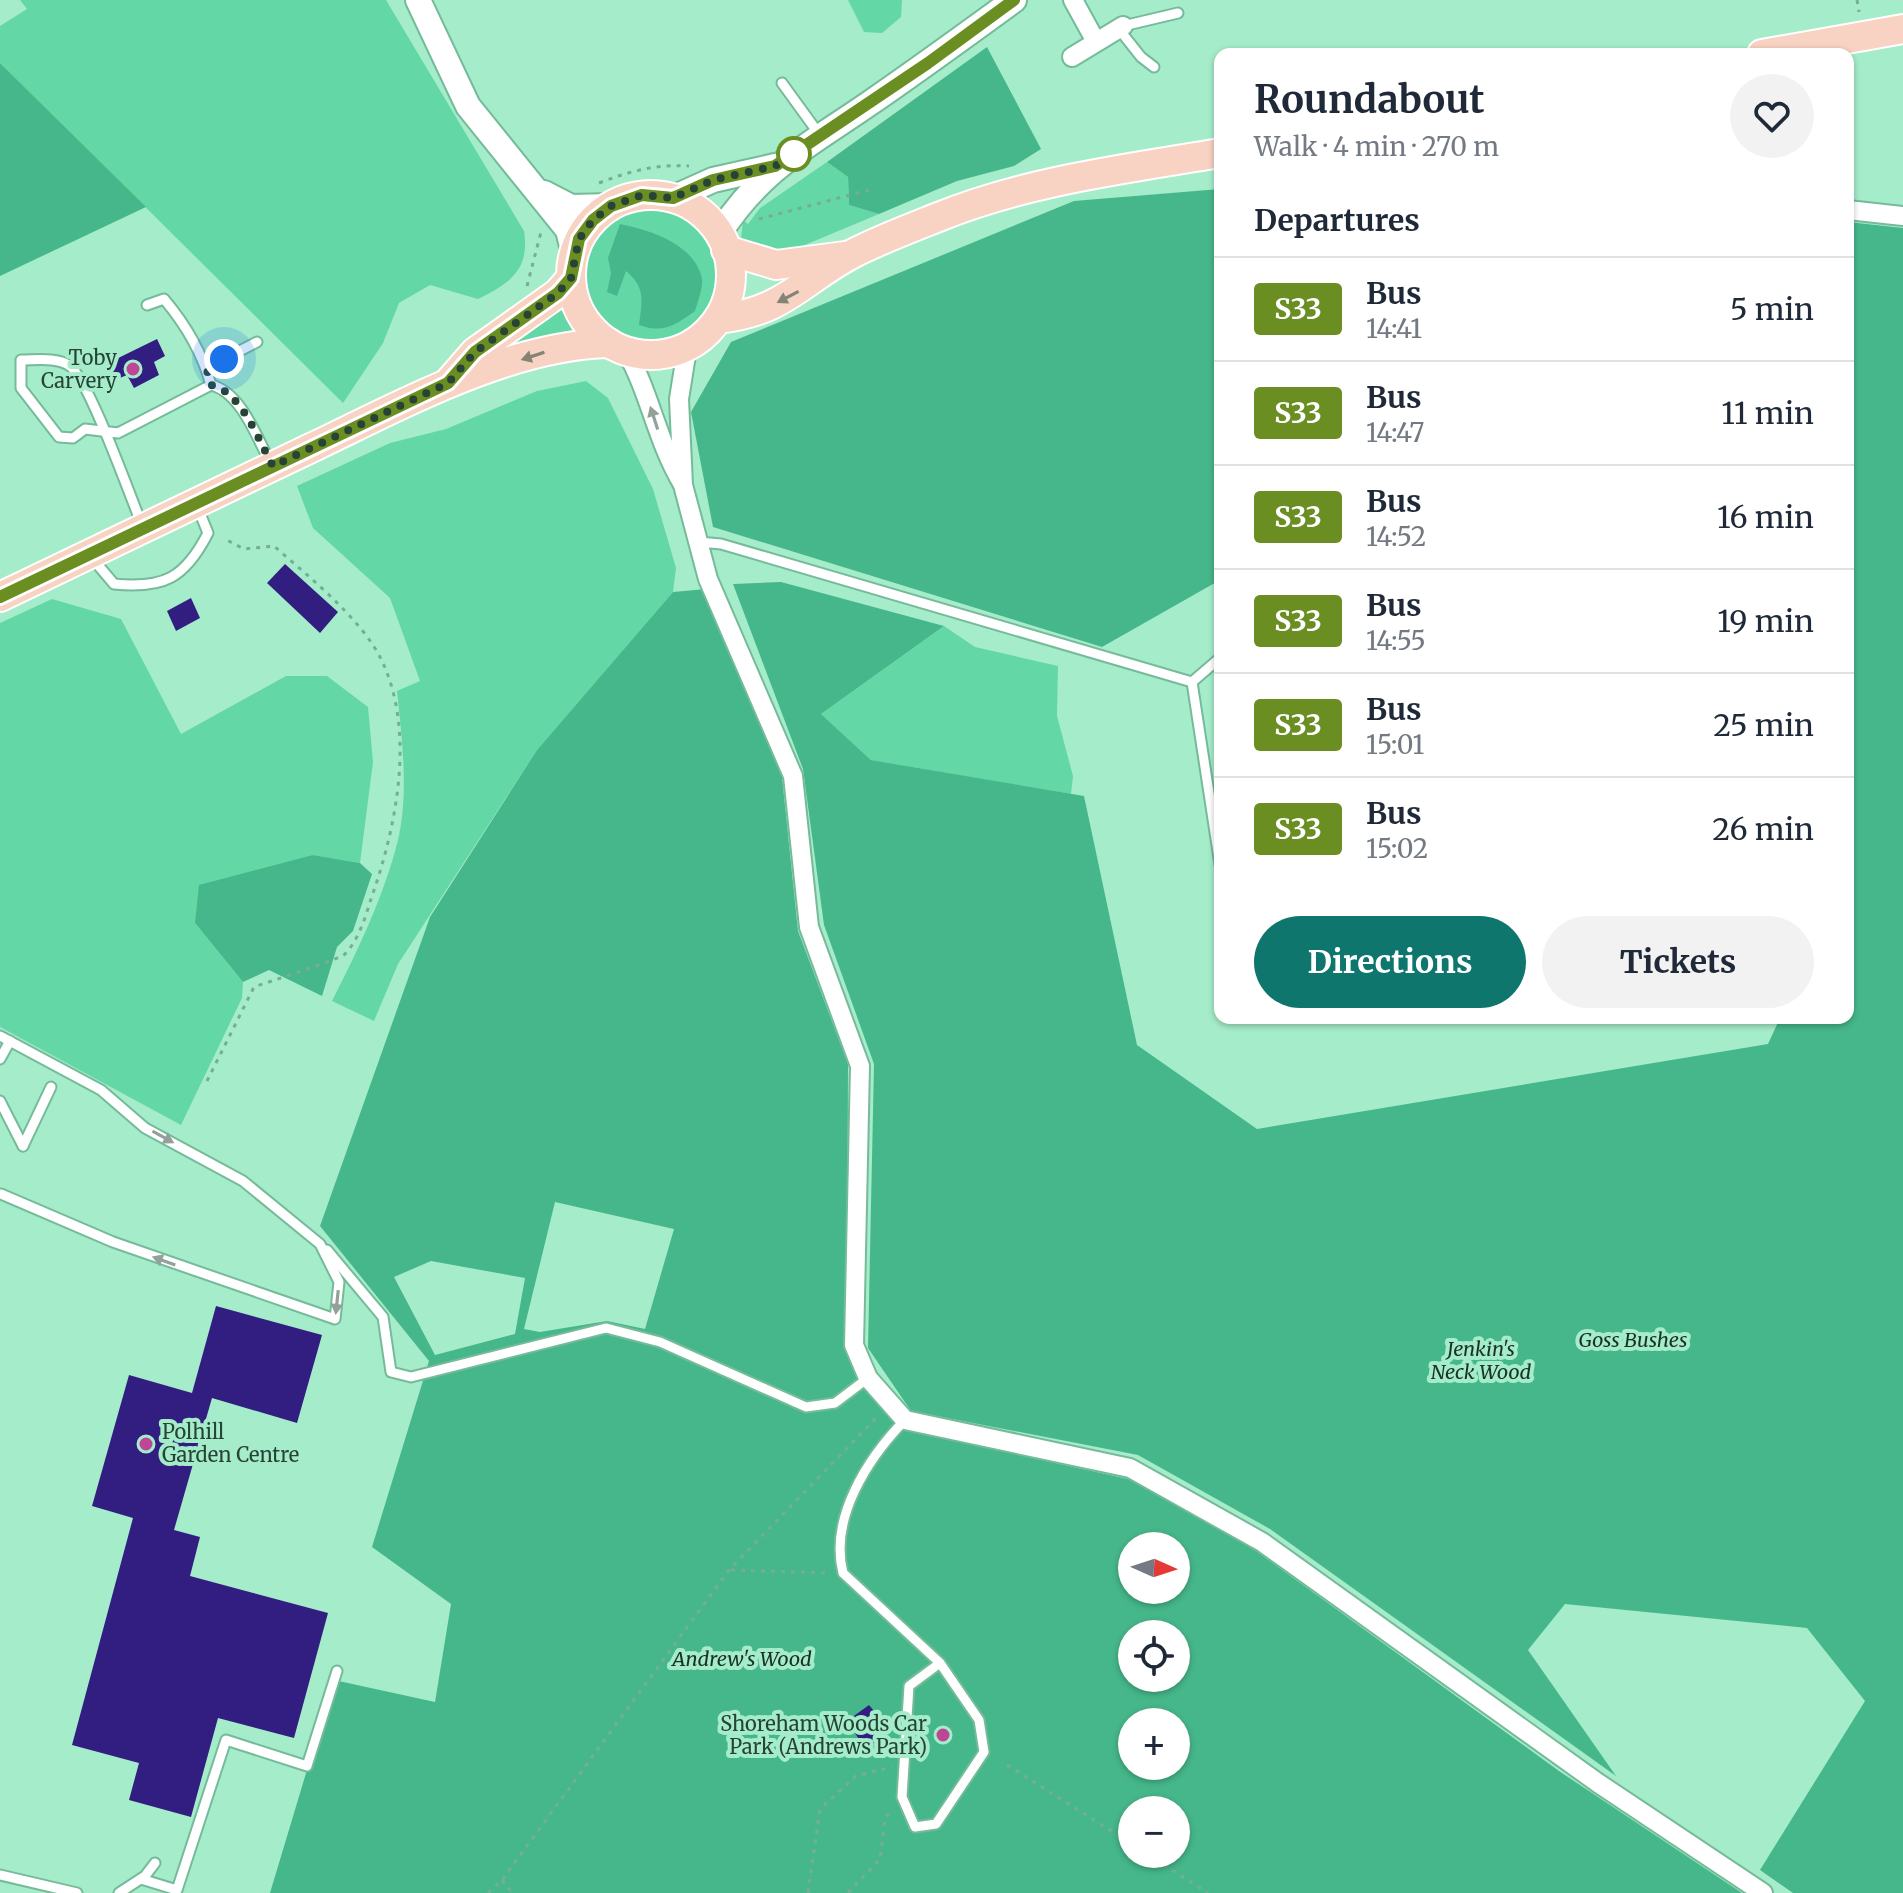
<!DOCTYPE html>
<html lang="en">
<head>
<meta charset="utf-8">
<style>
  body { margin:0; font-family:Merriweather,serif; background:#f2f2f3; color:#1f2937; height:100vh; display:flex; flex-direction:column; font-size:30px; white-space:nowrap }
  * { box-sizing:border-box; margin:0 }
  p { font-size:26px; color:#747a83 }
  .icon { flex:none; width:44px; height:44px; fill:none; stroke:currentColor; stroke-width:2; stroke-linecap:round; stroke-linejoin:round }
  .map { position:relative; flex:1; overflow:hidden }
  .sheet { position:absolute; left:1214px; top:48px; width:640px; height:976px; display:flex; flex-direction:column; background:#fff; border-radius:16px; box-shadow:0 2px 6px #0004 }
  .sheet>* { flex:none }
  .badge { padding:0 16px; border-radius:6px; font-size:28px; line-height:52px }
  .needle { width:52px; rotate:93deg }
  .controls { position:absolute; left:1118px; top:1532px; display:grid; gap:16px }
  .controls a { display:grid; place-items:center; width:72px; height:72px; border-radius:50%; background:#fff; box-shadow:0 2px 6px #0004; font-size:40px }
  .you { position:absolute; width:40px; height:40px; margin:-20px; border:6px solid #fff; border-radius:50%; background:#1a73e8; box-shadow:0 0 0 12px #1a73e833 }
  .map>.badge { position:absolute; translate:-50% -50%; box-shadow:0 0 0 4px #fff }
  h2 { padding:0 40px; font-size:30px; line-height:72px }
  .round { display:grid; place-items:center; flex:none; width:84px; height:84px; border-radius:42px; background:#f2f2f3 }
  .summary { display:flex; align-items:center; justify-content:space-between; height:136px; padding:0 40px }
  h1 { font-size:38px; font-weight:700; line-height:60px }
  .action { display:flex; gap:16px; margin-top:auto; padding:16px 40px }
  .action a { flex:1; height:92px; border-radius:48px; background:#0f766e; color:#fff; font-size:32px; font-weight:700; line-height:92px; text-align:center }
  .action a+a { background:#f2f2f3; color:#1f2937 }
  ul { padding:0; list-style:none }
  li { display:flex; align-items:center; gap:24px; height:104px; padding:0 40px; border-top:2px solid #e0e1e3 }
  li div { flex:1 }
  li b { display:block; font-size:30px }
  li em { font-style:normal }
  li .badge { min-width:88px; font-weight:700; text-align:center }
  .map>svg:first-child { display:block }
</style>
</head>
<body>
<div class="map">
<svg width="1903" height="1893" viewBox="0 0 1903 1893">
  <rect width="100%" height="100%" fill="#a5ecca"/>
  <!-- green -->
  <g fill="#64d7a7">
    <path d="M20 0H386L524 231C530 270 510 283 478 299L430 285 399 303 383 343 343 403 0 63V26L27 9Z"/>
    <path d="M848 0H902L901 17 882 33 864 32Z"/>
    <path d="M827 162 848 177 849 205 879 214 800 247 780 251 741 239 743 220 748 224 760 208Z"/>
    <circle cx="652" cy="276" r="66"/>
    <path d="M564 306 577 330 539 338 485 364 484 361Z"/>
    <path d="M586 381 608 398 653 489 676 568 673 592 537 750 398 964 374 1021 332 1001C358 950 384 896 398 840 409 792 402 739 397 691L420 681 390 598 313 528 297 486 390 443 446 429 537 391Z"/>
    <path d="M52 599 121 619 181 734 286 676H327L368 707 373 762 360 863 313 855 195 923 243 982 242 998 181 1125 0 1027V623Z"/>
    <path d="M944 626 975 647 1058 666 1057 716 1073 776 1071 794 871 760 821 714Z"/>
  </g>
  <!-- forest -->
  <g fill="#46b78a" fill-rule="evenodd">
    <path d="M987 47 1041 149 1014 166 957 181 879 214 849 205 848 177 827 162Z"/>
    <path d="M0 63 146 207 0 276Z"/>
    <path d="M1220 189V580L1102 647 713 527 691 412 731 342 1074 201Z"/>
    <path d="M1848 222 1903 228V1893H1793L1760 1870 1865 1701 1807 1628 1565 1604 1528 1650 1616 1776 1270 1529 1138 1455 911 1411 868 1348 874 1064 824 925 803 769 733 584 781 582 944 626 821 714 871 760 1084 796 1137 1045 1257 1129 1768 1044 1780 1018H1848Z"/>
    <path d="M620 224C650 230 695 244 702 279 703 288 698 301 695 311 675 325 664 334 639 325 642 300 646 288 626 271L617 296 607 292 611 273 608 258Z"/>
    <path d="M706 589 782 777 798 931 848 1064 847 1347C860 1383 877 1412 910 1431L1128 1479 1244 1542 1559 1771 1742 1893H270L334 1680 435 1702 451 1604 372 1547 429 1361 320 1226 430 917 537 750 673 592ZM555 1202 674 1229 645 1329 607 1321 540 1332 524 1329ZM431 1261 525 1278 515 1334 435 1355 394 1277ZM1132 1546H1176V1590H1132ZM1132 1634H1176V1678H1132ZM1132 1722H1176V1766H1132ZM1132 1810H1176V1854H1132Z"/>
    <path d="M313 855 360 863 372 874 353 931 337 947 322 996 269 970 243 982 195 923 199 885Z"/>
  </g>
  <!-- building -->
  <g fill="#311e80">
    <path d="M157 339 165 356 154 362 159 375 134 388 127 375 115 380 108 363Z"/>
    <path d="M285 564 338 612 320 633 267 583Z"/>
    <path d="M191 598 200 618 176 631 167 611Z"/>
    <path d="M216 1306 322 1335 297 1423 212 1398 174 1530 200 1537 190 1576 328 1613 294 1738 218 1718 191 1817 129 1800 139 1763 72 1745 133 1518 92 1506 129 1375 192 1393Z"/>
    <path d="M869 1705 889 1729 866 1750 847 1721Z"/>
  </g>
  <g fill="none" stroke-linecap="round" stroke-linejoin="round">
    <!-- lane casing -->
    <g stroke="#75bb9a" stroke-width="13">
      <g id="lane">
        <path d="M1123 26 1178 13"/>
        <path d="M1118 28 1141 57 1154 67"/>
        <path d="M782 83 819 134"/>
        <path d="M147 305 164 299C186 325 202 352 211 385"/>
        <path d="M205 363 224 359 257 342"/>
        <path d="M142 525C130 496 89 380 70 366 57 357 37 360 21 360V388L59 437 73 438 85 429 118 433 211 385C241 392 257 438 271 464"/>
        <path d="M699 542 721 544 1192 682"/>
        <path d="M92 558 114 584C164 589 185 578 208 533L197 506"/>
        <path d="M1192 682 1220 865"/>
        <path d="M1192 682 1220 658"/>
        <path d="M0 1036 101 1090 145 1128 243 1181 320 1244 339 1282 335 1319 113 1242 1 1194"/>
        <path d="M0 1059 10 1041"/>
        <path d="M0 1101 23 1146"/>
        <path d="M23 1146 51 1087"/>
        <path d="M327 1250 383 1317 391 1372 411 1377 606 1328 660 1342 806 1407 835 1403 868 1378"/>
        <path d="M905 1420C868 1458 829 1518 843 1573L940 1663 979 1720 984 1752 936 1824 915 1827 902 1797 909 1686 940 1663"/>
        <path d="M0 1875 77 1893"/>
        <path d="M141 1879 177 1890 226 1740 307 1766 337 1671"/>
        <path d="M119 1893 145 1876 155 1863"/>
      </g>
    </g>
    <!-- street casing -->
    <g stroke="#75bb9a" stroke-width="22">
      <g id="street">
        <path d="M1073 0 1095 40"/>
        <path d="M1072 57 1123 26"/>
        <path d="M1848 210 1903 216"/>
        <path d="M687 349 679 399 683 485 708 579 793 776 809 927 860 1066 854 1345 868 1378 905 1420 1130 1468 1262 1542 1598 1783 1763 1893"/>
        <path d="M626 351C650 393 657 441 682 483"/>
      </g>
    </g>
    <!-- secondary casing -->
    <g stroke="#75bb9a" stroke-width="28">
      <g id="secondary">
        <path d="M418 0 468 106 568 230 574 254"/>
        <path d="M544 193 571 207 611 206"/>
        <path d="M673 198 713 180 775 166"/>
        <path d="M719 234C761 168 808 146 870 103 918 70 966 35 1014 0"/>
      </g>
    </g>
    <!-- primary casing -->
    <g stroke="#fff" stroke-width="32">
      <g id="primary">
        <path d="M1762 54 1903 29"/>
        <circle cx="651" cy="275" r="80"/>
        <path d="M726 250 776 265 845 256"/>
        <path d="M718 319C784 312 801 281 852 254 879 240 908 229 936 218 1026 181 1125 169 1220 153"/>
        <path d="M448 383 475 352 558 293 571 278"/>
        <path d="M0 597C104 547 208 497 313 447 401 405 510 345 609 343"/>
      </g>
    </g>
    <!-- path -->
    <g stroke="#76ae93" stroke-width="3" stroke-dasharray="4 6" stroke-linecap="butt">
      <path d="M1857 0 1859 12"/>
      <path d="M599 183C630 171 656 164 689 166"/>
      <path d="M759 219 869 190"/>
      <path d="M527 286 541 232"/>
      <path d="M207 1081 254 987C268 982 340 959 345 954 359 939 365 918 371 899 396 828 416 733 382 661 362 619 309 577 274 546L244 549 223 538"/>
      <path d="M731 1570 827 1573"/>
      <path d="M1007 1765 1132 1844"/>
      <path d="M1147 1854 1208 1893"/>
      <path d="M502 1880 512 1893"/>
      <path d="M488 1893 502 1880 729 1570 877 1417"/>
      <path d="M808 1893 820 1809 856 1776 892 1767"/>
      <path d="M848 1893 880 1859 885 1818 893 1809"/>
    </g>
    <!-- lane -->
    <use href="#lane" stroke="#fff" stroke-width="9"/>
    <!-- street -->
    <use href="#street" stroke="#fff" stroke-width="18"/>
    <!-- secondary -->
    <use href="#secondary" stroke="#fff" stroke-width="24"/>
    <!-- primary -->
    <use href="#primary" stroke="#f8d2c2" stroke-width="28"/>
  </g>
  <!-- one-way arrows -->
  <defs><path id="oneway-solid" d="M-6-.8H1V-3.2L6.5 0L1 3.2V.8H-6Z" transform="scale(2)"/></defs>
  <g fill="#848375">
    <use href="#oneway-solid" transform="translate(788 297) rotate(152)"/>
    <use href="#oneway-solid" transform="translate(533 356) rotate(162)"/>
  </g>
  <g fill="#92a19a">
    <use href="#oneway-solid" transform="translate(654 418) rotate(-108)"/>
    <use href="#oneway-solid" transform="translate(163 1137) rotate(29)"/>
    <use href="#oneway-solid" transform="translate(164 1261) rotate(-160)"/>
    <use href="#oneway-solid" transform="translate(337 1302) rotate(96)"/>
  </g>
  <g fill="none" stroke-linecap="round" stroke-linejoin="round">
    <!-- line casing -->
    <g stroke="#fff" stroke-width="18">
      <path id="line" d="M0 597 448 383 475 352 558 293 571 278 579 239 593 220 611 206 642 195 673 198 713 180 775 166 928 63 1014 0"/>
    </g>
    <!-- line -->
    <use href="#line" stroke="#6b8e23" stroke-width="12"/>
    <!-- walk -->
    <path stroke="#264336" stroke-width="8" stroke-dasharray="0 14.4" d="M224 359 205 363 211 385C242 392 258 440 273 466L448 383 475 352 558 293 571 278 579 239 593 220 611 206 642 195 673 198 713 180 775 166 794 154"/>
  </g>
  <!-- markers -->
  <circle fill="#fff" stroke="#6b8e23" stroke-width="4" cx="794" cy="154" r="16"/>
  <g fill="#bf4596" stroke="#a5ecca" stroke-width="3">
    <circle cx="133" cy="369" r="8"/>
    <circle cx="146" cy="1444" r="8"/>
    <circle cx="943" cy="1735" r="8"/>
  </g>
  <g text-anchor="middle" stroke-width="8" stroke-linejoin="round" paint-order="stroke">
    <!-- poi labels -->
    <g font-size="20" fill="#264336" stroke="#a5ecca" text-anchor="end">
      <text x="117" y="365">Toby<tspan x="117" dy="23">Carvery</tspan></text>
      <text x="162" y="1439" text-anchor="start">Polhill<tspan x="162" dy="23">Garden Centre</tspan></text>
      <text x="927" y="1731">Shoreham Woods Car<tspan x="927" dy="23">Park (Andrews Park)</tspan></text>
    </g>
    <!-- park labels -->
    <g font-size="20" font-style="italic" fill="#193126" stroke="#a5ecca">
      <text x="1633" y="1347">Goss Bushes</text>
      <text x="1481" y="1356">Jenkin's<tspan x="1481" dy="23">Neck Wood</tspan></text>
      <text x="742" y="1666">Andrew's Wood</text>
    </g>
  </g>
</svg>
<div class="controls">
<a><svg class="needle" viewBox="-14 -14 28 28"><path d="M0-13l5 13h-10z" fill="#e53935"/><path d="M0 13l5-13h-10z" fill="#747a83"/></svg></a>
<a><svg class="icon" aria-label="locate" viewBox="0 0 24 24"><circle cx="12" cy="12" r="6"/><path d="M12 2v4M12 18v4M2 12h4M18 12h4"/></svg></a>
<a>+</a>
<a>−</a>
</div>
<div class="you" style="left:224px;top:359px"></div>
<section class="sheet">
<div class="summary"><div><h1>Roundabout</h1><p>Walk · 4 min · 270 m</p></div><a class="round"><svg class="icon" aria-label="heart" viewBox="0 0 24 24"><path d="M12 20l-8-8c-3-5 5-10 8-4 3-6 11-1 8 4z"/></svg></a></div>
<h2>Departures</h2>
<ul>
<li><span class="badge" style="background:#6b8e23;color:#fff">S33</span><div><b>Bus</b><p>14:41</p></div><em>5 min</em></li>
<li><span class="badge" style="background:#6b8e23;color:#fff">S33</span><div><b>Bus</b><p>14:47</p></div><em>11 min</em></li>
<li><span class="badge" style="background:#6b8e23;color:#fff">S33</span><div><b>Bus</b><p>14:52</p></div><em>16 min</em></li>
<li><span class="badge" style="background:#6b8e23;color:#fff">S33</span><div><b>Bus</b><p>14:55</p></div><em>19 min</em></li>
<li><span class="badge" style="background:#6b8e23;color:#fff">S33</span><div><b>Bus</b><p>15:01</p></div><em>25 min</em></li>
<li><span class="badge" style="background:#6b8e23;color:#fff">S33</span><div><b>Bus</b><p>15:02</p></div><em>26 min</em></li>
</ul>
<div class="action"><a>Directions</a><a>Tickets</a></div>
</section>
</div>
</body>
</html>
